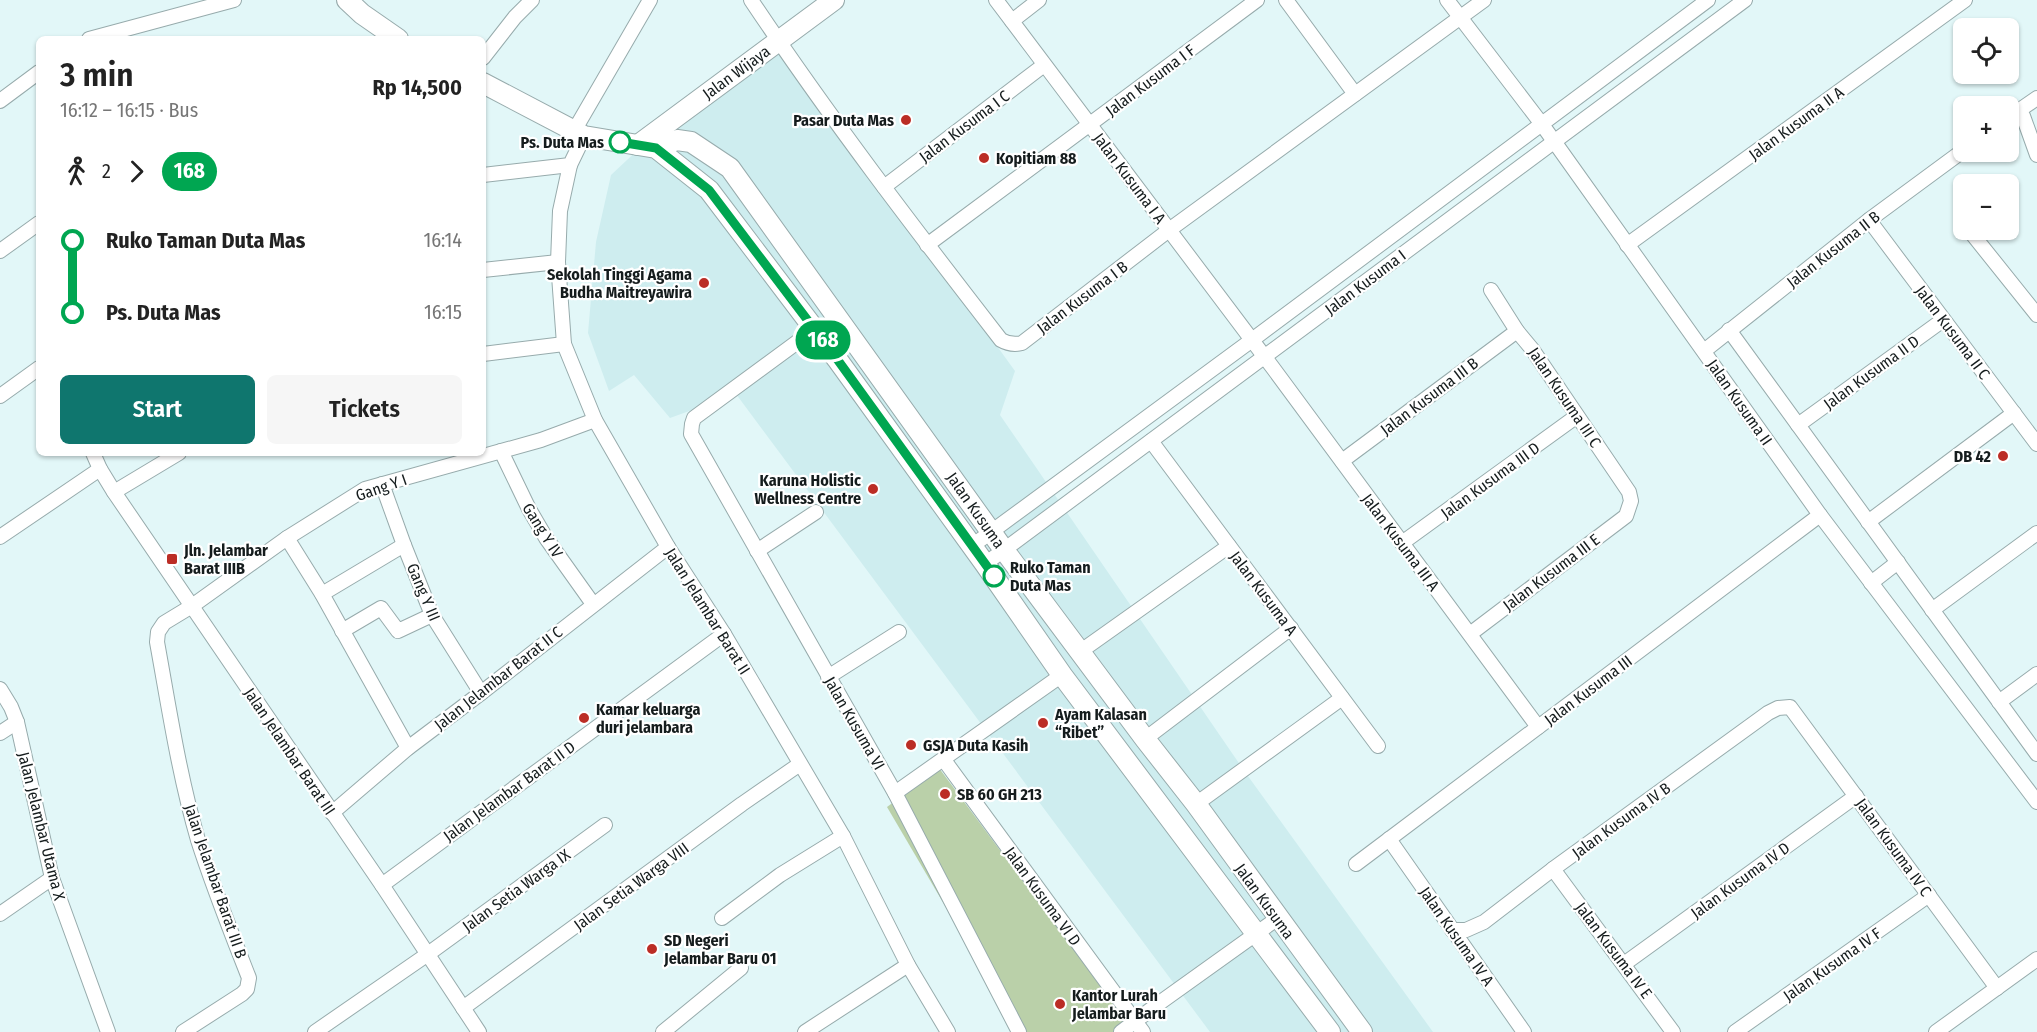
<!DOCTYPE html>
<html lang="en">
<head>
<meta charset="utf-8">
<style>
  body { margin:0; font-family:"Fira Sans Condensed",sans-serif; background:#f6f6f6; color:#222; height:100vh; display:flex; flex-direction:column; font-size:22px; white-space:nowrap }
  * { box-sizing:border-box; margin:0 }
  p { font-size:20px; color:#767676 }
  .icon { flex:none; width:33px; height:33px; fill:none; stroke:currentColor; stroke-width:2; stroke-linecap:round; stroke-linejoin:round }
  .map { position:relative; flex:1; overflow:hidden }
  .side { position:absolute; left:36px; top:36px; width:450px; height:420px; display:flex; flex-direction:column; background:#fff; border-radius:9px; box-shadow:0 2px 4px #0004 }
  .side>* { flex:none }
  .badge { padding:0 12px; border-radius:20px; font-size:21px; line-height:39px }
  .controls { position:absolute; left:1953px; top:18px; display:grid; gap:12px }
  .controls a { display:grid; place-items:center; width:66px; height:66px; border-radius:9px; background:#fff; box-shadow:0 2px 4px #0004; font-size:30px }
  .map>.badge { position:absolute; translate:-50% -50%; box-shadow:0 0 0 3px #fff }
  .legs { display:flex; align-items:center; gap:9px; height:66px; padding:0 24px; font-size:20px }
  .legs p { margin-inline-start:auto }
  .summary { display:flex; align-items:center; justify-content:space-between; height:102px; padding:0 24px }
  h1 { font-size:33px; font-weight:600; line-height:45px }
  .button { display:flex; gap:12px; margin-top:auto; padding:12px 24px }
  .button a { flex:1; height:69px; border-radius:9px; background:#0f766e; color:#fff; font-size:24px; font-weight:600; line-height:69px; text-align:center }
  .button a+a { background:#f6f6f6; color:#222 }
  ul { padding:0 24px; list-style:none }
  li { display:flex; align-items:center; gap:21px; height:72px; font-size:22px }
  li i { display:grid; place-items:center; width:9px; height:100%; margin:0 8px; background:currentColor }
  li i::after { content:''; width:15px; height:15px; margin:-8px; border:4px solid; border-radius:50%; background:#fff }
  li p { margin-inline-start:auto }
  li:first-child i { background:linear-gradient(#0000 50%,currentColor 0) }
  li:last-child i { background:linear-gradient(currentColor 50%,#0000 0) }
  .map>svg:first-child { display:block }
</style>
</head>
<body>
<div class="map">
<svg width="2037" height="1032" viewBox="0 0 2037 1032">
  <rect width="100%" height="100%" fill="#e2f7f8"/>
  <!-- built -->
  <path fill="#ceedef" d="M775 39 1015 371 1000 415 1245 772 1433 1032H1210L736 394 670 418 634 375 609 391 588 333 596 242 611 175 659 130Z"/>
  <!-- green -->
  <path fill="#bad0a9" d="M939 768 1135 1032H1019L887 807Z"/>
  <g fill="none" stroke-linecap="round" stroke-linejoin="round">
    <!-- street casing -->
    <g stroke="#97abac" stroke-width="16">
      <g id="street">
        <path d="M751 0C829 117 915 229 1001 340 1008 344 1014 345 1022 343L1169 230 1484 0"/>
        <path d="M996 0 1273 368 1538 727"/>
        <path d="M1286 0 1355 94"/>
        <path d="M1447 0 1541 123 1820 515 2037 802"/>
        <path d="M1012 21 1039 0"/>
        <path d="M89 39 234 0"/>
        <path d="M483 58 515 17 532 0"/>
        <path d="M0 101 39 72"/>
        <path d="M2023 116 2037 155"/>
        <path d="M2008 118 2037 98"/>
        <path d="M574 131 650 0"/>
        <path d="M570 165 560 211 558 262 564 344 595 420 668 547 724 634 843 836 908 965 948 1032"/>
        <path d="M483 175 570 165 584 136"/>
        <path d="M884 187 1044 65"/>
        <path d="M1869 220 2037 444"/>
        <path d="M1969 230 2037 315"/>
        <path d="M927 245 1257 0"/>
        <path d="M1627 245 1965 0"/>
        <path d="M0 251 39 223"/>
        <path d="M483 270 558 262"/>
        <path d="M815 329 694 418 692 424 691 434 895 793 1019 1032"/>
        <path d="M1729 330 2037 754"/>
        <path d="M1704 351 1869 220 1964 150"/>
        <path d="M483 354 564 344"/>
        <path d="M0 396 39 368"/>
        <path d="M1798 425 1943 320"/>
        <path d="M1151 441 1378 746"/>
        <path d="M501 451 529 509 546 538 593 604"/>
        <path d="M93 453 100 469 114 492 382 885 479 1032"/>
        <path d="M1342 461 1517 331"/>
        <path d="M382 484 404 545 432 615 481 693"/>
        <path d="M114 492 179 453"/>
        <path d="M1868 522 2014 413"/>
        <path d="M0 537 100 469"/>
        <path d="M287 538 322 594 408 748"/>
        <path d="M1402 543 1577 416"/>
        <path d="M972 546 1252 340 1708 0"/>
        <path d="M757 551 816 512"/>
        <path d="M985 564 1745 0"/>
        <path d="M1871 583 1898 562"/>
        <path d="M322 594 404 545"/>
        <path d="M1932 610 2037 533"/>
        <path d="M342 631 381 608 398 631 432 615"/>
        <path d="M1470 634 1626 516 1631 501 1629 492 1532 349 1517 331 1491 290"/>
        <path d="M1081 651 1229 546"/>
        <path d="M828 677 899 632"/>
        <path d="M0 689 11 707 17 722 52 878 108 1032"/>
        <path d="M1999 702 2037 674"/>
        <path d="M0 733 17 722"/>
        <path d="M1145 739 1291 628"/>
        <path d="M944 760 1143 1032"/>
        <path d="M895 793 1062 675"/>
        <path d="M1196 804 1342 698"/>
        <path d="M332 813 408 748 481 693 668 547"/>
        <path d="M1389 839 1524 1032"/>
        <path d="M1356 864 1820 515"/>
        <path d="M1553 869 1673 1032"/>
        <path d="M382 885 724 634"/>
        <path d="M0 914 52 878"/>
        <path d="M722 918 780 875 843 836"/>
        <path d="M1452 930H1466L1484 922 1553 869 1768 713 1778 708 1790 707 1997 988"/>
        <path d="M1624 964 1856 796"/>
        <path d="M463 1008 742 804 800 764"/>
        <path d="M183 1032 242 994 247 989 249 978C231 932 213 887 198 840 179 775 169 708 157 642L158 632 164 623 192 606 287 538 365 489 541 440 595 420"/>
        <path d="M315 1032 428 954 605 825"/>
        <path d="M663 1032 741 968"/>
        <path d="M805 1032 908 965"/>
        <path d="M1121 1032 1158 1004 1278 918"/>
        <path d="M1735 1032 1929 895"/>
        <path d="M1936 1032 2037 959"/>
      </g>
    </g>
    <!-- secondary casing -->
    <g stroke="#97abac" stroke-width="22">
      <g id="secondary">
        <path d="M347 0 362 14 398 39"/>
        <path d="M483 83 584 136 656 148 709 190 837 359 985 564 1062 675 1330 1032"/>
        <path d="M638 145 834 0"/>
        <path d="M656 148 677 140 691 142 730 168 1004 550 1145 739 1196 804 1362 1032"/>
      </g>
    </g>
    <!-- street -->
    <use href="#street" stroke="#fff" stroke-width="14"/>
    <!-- secondary -->
    <use href="#secondary" stroke="#fff" stroke-width="20"/>
  </g>
  <g fill="none" stroke-linecap="round" stroke-linejoin="round">
    <!-- line-1 casing -->
    <g stroke="#fff" stroke-width="14">
      <path id="line-1" d="M620 142 656 148 709 190 837 359 994 576"/>
    </g>
    <!-- line-1 -->
    <use href="#line-1" stroke="#00a651" stroke-width="9"/>
  </g>
  <!-- markers -->
  <g fill="#bb2d25" stroke="#fff" stroke-width="2">
    <circle cx="906" cy="120" r="6"/>
    <circle cx="984" cy="158" r="6"/>
    <circle cx="704" cy="283" r="6"/>
    <circle cx="2003" cy="456" r="6"/>
    <circle cx="873" cy="489" r="6"/>
    <rect x="166" y="553" width="12" height="12" rx="3"/>
    <circle cx="584" cy="718" r="6"/>
    <circle cx="1043" cy="723" r="6"/>
    <circle cx="911" cy="745" r="6"/>
    <circle cx="945" cy="794" r="6"/>
    <circle cx="652" cy="949" r="6"/>
    <circle cx="1060" cy="1004" r="6"/>
  </g>
  <g fill="#fff" stroke="#00a651" stroke-width="3">
    <circle cx="620" cy="142" r="10"/>
    <circle cx="994" cy="576" r="10"/>
  </g>
  <g text-anchor="middle" stroke-width="4.5" stroke-linejoin="round" paint-order="stroke">
    <!-- street labels -->
    <g font-size="16" fill="#151c1d" stroke="#fff">
      <text transform="translate(736 72) rotate(-36)" y="6">Jalan Wijaya</text>
      <text transform="translate(1150 80) rotate(-37)" y="6">Jalan Kusuma I F</text>
      <text transform="translate(1796 123) rotate(-36)" y="6">Jalan Kusuma II A</text>
      <text transform="translate(964 126) rotate(-37)" y="6">Jalan Kusuma I C</text>
      <text transform="translate(1130 178) rotate(53)" y="6">Jalan Kusuma I A</text>
      <text transform="translate(1833 249) rotate(-38)" y="6">Jalan Kusuma II B</text>
      <text transform="translate(1365 282) rotate(-37)" y="6">Jalan Kusuma I</text>
      <text transform="translate(1082 297) rotate(-37)" y="6">Jalan Kusuma I B</text>
      <text transform="translate(1953 332) rotate(53)" y="6">Jalan Kusuma II C</text>
      <text transform="translate(1871 372) rotate(-36)" y="6">Jalan Kusuma II D</text>
      <text transform="translate(1429 396) rotate(-37)" y="6">Jalan Kusuma III B</text>
      <text transform="translate(1565 397) rotate(56)" y="6">Jalan Kusuma III C</text>
      <text transform="translate(1740 402) rotate(55)" y="6">Jalan Kusuma II</text>
      <text transform="translate(1490 480) rotate(-36)" y="6">Jalan Kusuma III D</text>
      <text transform="translate(381 487) rotate(-19)" y="6">Gang Y I</text>
      <text transform="translate(976 510) rotate(55)" y="6">Jalan Kusuma</text>
      <text transform="translate(543 530) rotate(58)" y="6">Gang Y IV</text>
      <text transform="translate(1401 542) rotate(53)" y="6">Jalan Kusuma III A</text>
      <text transform="translate(1551 572) rotate(-37)" y="6">Jalan Kusuma III E</text>
      <text transform="translate(424 592) rotate(67)" y="6">Gang Y III</text>
      <text transform="translate(1264 593) rotate(53)" y="6">Jalan Kusuma A</text>
      <text transform="translate(708 611) rotate(58)" y="6">Jalan Jelambar Barat II</text>
      <text transform="translate(498 678) rotate(-38)" y="6">Jalan Jelambar Barat II C</text>
      <text transform="translate(1588 690) rotate(-37)" y="6">Jalan Kusuma III</text>
      <text transform="translate(855 723) rotate(60)" y="6">Jalan Kusuma VI</text>
      <text transform="translate(290 751) rotate(56)" y="6">Jalan Jelambar Barat III</text>
      <text transform="translate(509 791) rotate(-36)" y="6">Jalan Jelambar Barat II D</text>
      <text transform="translate(1621 820) rotate(-36)" y="6">Jalan Kusuma IV B</text>
      <text transform="translate(42 826) rotate(76)" y="6">Jalan Jelambar Utama X</text>
      <text transform="translate(1894 847) rotate(54)" y="6">Jalan Kusuma IV C</text>
      <text transform="translate(1740 880) rotate(-36)" y="6">Jalan Kusuma IV D</text>
      <text transform="translate(216 881) rotate(71)" y="6">Jalan Jelambar Barat III B</text>
      <text transform="translate(631 886) rotate(-36)" y="6">Jalan Setia Warga VIII</text>
      <text transform="translate(516 890) rotate(-36)" y="6">Jalan Setia Warga IX</text>
      <text transform="translate(1043 896) rotate(54)" y="6">Jalan Kusuma VI D</text>
      <text transform="translate(1265 901) rotate(54)" y="6">Jalan Kusuma</text>
      <text transform="translate(1457 936) rotate(55)" y="6">Jalan Kusuma IV A</text>
      <text transform="translate(1614 950) rotate(53)" y="6">Jalan Kusuma IV E</text>
      <text transform="translate(1832 964) rotate(-35)" y="6">Jalan Kusuma IV F</text>
    </g>
    <!-- poi labels -->
    <g font-size="16" font-weight="bold" fill="#151c1d" stroke="#fff" text-anchor="start">
      <text x="894" y="126" text-anchor="end">Pasar Duta Mas</text>
      <text x="996" y="164">Kopitiam 88</text>
      <text x="692" y="280" text-anchor="end">Sekolah Tinggi Agama<tspan x="692" dy="18">Budha Maitreyawira</tspan></text>
      <text x="1991" y="462" text-anchor="end">DB 42</text>
      <text x="861" y="486" text-anchor="end">Karuna Holistic<tspan x="861" dy="18">Wellness Centre</tspan></text>
      <text x="184" y="556">Jln. Jelambar<tspan x="184" dy="18">Barat IIIB</tspan></text>
      <text x="596" y="715">Kamar keluarga<tspan x="596" dy="18">duri jelambara</tspan></text>
      <text x="1055" y="720">Ayam Kalasan<tspan x="1055" dy="18">“Ribet”</tspan></text>
      <text x="923" y="751">GSJA Duta Kasih</text>
      <text x="957" y="800">SB 60 GH 213</text>
      <text x="664" y="946">SD Negeri<tspan x="664" dy="18">Jelambar Baru 01</tspan></text>
      <text x="1072" y="1001">Kantor Lurah<tspan x="1072" dy="18">Jelambar Baru</tspan></text>
    </g>
    <!-- stop labels -->
    <g font-size="16" font-weight="bold" fill="#151c1d" stroke="#fff" text-anchor="end">
      <text x="604" y="148">Ps. Duta Mas</text>
      <text x="1010" y="573" text-anchor="start">Ruko Taman<tspan x="1010" dy="18">Duta Mas</tspan></text>
    </g>
  </g>
</svg>
<div class="controls">
<a><svg class="icon" aria-label="locate" viewBox="0 0 24 24"><circle cx="12" cy="12" r="6"/><path d="M12 2v4M12 18v4M2 12h4M18 12h4"/></svg></a>
<a>+</a>
<a>−</a>
</div>
<b class="badge" style="left:823px;top:340px;background:#00a651;color:#fff">168</b>
<section class="side">
<div class="summary"><div><h1>3 min</h1><p>16:12 – 16:15 · Bus</p></div><b>Rp 14,500</b></div>
<div class="legs"><svg class="icon" aria-label="walk" viewBox="0 0 24 24"><circle cx="13" cy="4" r="2"/><path d="M13 8l-2 6 4 7M11 14l-3 7M7 12l3-4h3l4 4"/></svg>2<svg class="icon" aria-label="forward" viewBox="0 0 24 24"><path d="M9 5l7 7-7 7"/></svg><b class="badge" style="background:#00a651;color:#fff">168</b></div>
<ul>
<li><i style="color:#00a651"></i><b>Ruko Taman Duta Mas</b><p>16:14</p></li>
<li><i style="color:#00a651"></i><b>Ps. Duta Mas</b><p>16:15</p></li>
</ul>
<div class="button"><a>Start</a><a>Tickets</a></div>
</section>
</div>
</body>
</html>
